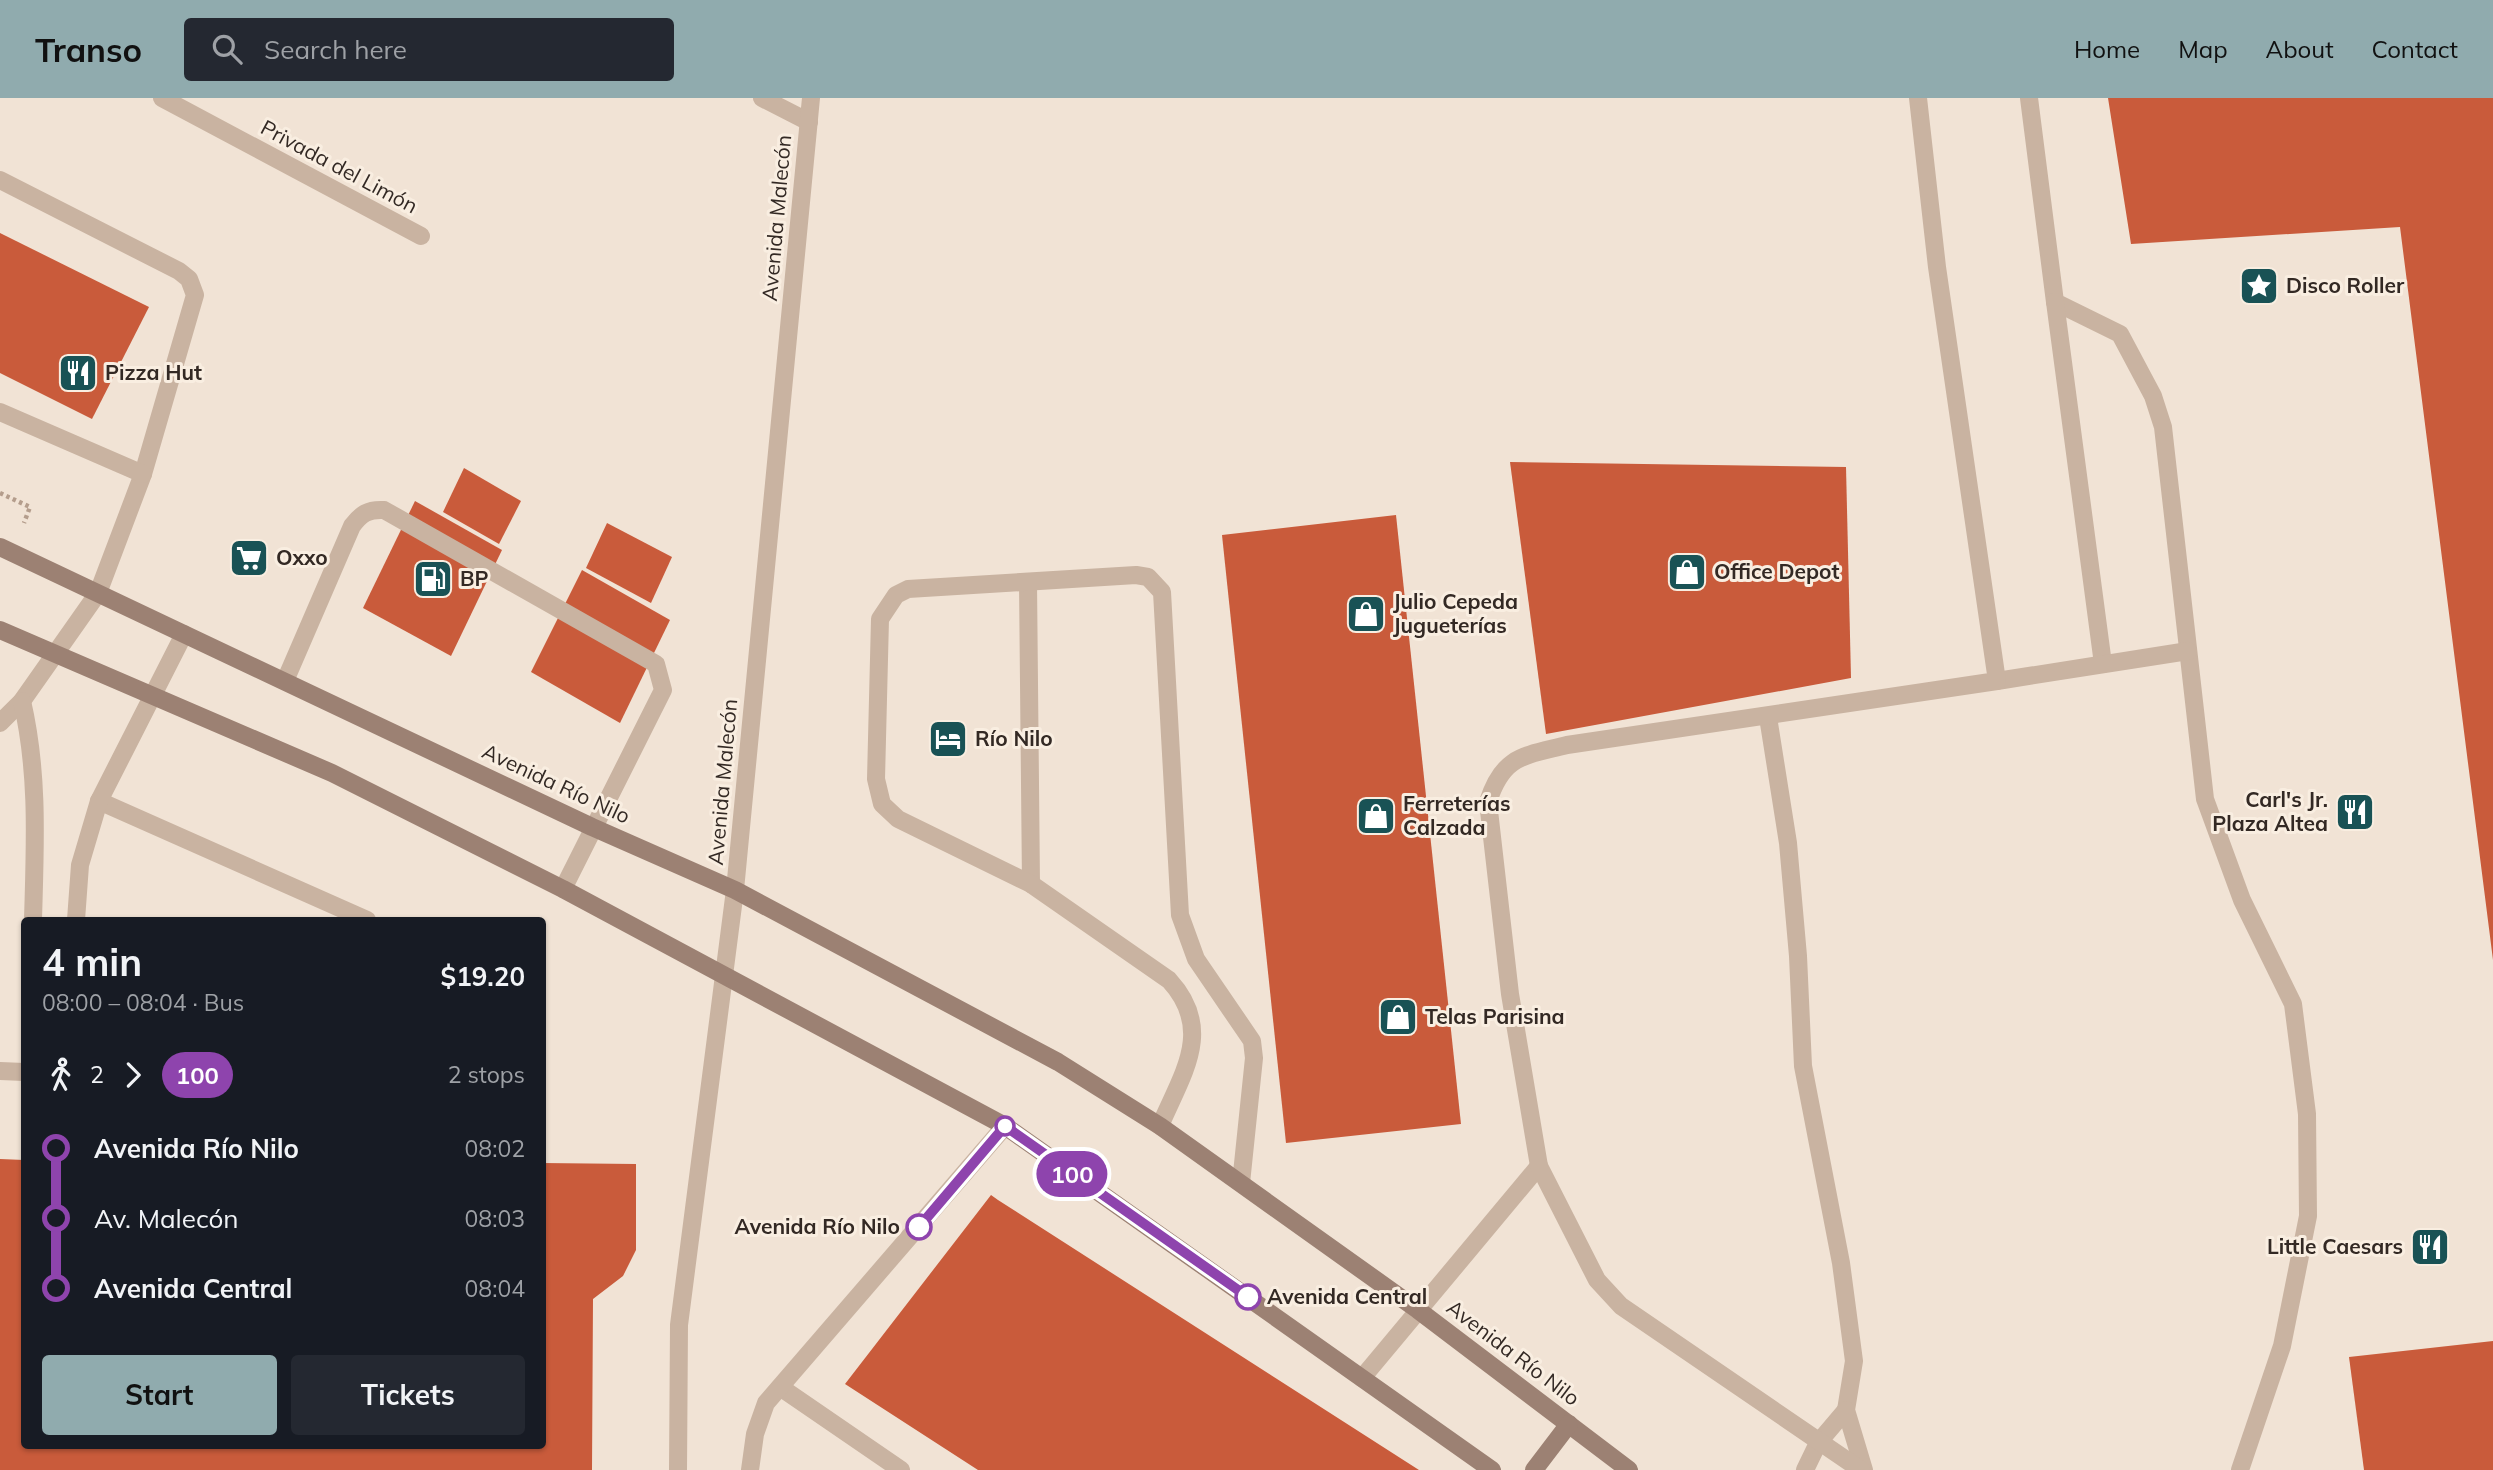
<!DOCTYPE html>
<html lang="en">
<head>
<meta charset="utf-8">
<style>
  body { margin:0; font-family:Mulish,sans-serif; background:#242831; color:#f1f3f6; height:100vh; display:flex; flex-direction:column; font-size:26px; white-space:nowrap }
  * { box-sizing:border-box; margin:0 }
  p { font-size:23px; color:#9ea1a6 }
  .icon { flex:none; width:38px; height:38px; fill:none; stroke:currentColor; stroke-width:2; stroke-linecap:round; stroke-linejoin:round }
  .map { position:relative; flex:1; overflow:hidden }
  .drawer { position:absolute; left:21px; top:819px; width:525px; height:532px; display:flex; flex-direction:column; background:#171b24; border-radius:7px; box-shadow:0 2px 5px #0004 }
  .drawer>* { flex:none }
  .badge { padding:0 14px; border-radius:23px; font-size:24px; line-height:46px }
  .map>.badge { position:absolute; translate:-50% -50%; box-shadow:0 0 0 4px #fff }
  .legs { display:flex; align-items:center; gap:10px; height:77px; padding:0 21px; font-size:23px }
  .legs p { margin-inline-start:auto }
  .headline { display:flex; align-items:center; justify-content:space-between; height:119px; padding:0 21px }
  h1 { font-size:38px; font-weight:700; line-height:52px }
  .cta { display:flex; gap:14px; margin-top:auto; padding:14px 21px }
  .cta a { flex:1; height:80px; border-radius:7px; background:#90abae; color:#111; font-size:28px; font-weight:700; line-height:80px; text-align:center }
  .cta a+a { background:#242831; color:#f1f3f6 }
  ul { padding:0 21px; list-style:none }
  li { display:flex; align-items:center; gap:24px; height:70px; font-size:26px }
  li i { display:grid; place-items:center; width:10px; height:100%; margin:0 9px; background:currentColor }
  li i::after { content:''; width:18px; height:18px; margin:-9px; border:5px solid; border-radius:50%; background:#171b24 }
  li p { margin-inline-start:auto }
  li:first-child i { background:linear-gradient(#0000 50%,currentColor 0) }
  li:last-child i { background:linear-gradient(currentColor 50%,#0000 0) }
  header { display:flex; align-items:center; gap:42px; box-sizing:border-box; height:98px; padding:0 35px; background:#90abae; color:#111 }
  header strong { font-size:33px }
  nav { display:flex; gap:38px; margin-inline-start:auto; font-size:24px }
  .search { width:490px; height:63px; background:#242831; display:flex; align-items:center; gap:18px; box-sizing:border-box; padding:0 24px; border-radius:7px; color:#9ea1a6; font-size:26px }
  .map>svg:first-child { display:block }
</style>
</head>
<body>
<header>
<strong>Transo</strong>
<div class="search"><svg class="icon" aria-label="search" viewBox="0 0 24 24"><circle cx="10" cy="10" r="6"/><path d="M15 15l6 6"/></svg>Search here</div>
<nav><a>Home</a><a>Map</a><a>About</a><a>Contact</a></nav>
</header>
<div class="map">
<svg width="2493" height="1372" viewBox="0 0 2493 1372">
  <rect width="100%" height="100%" fill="#f1e3d5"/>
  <!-- building -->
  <g fill="#c95b3b">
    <path d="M2108 0H2493V862L2400 129 2131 146Z"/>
    <path d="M0 135 149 209 92 321 0 275Z"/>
    <path d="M1510 364 1846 369 1851 580 1546 636Z"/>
    <path d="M464 370 521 403 499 446 443 414Z"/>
    <path d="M415 403 502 452 451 558 363 510Z"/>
    <path d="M1396 417 1461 1026 1286 1045 1222 437Z"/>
    <path d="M607 425 672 459 651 505 586 470Z"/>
    <path d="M582 472 670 522 620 625 531 574Z"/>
    <path d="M0 1061 24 1062V1348H542V1065L636 1066V1152L623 1178 593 1201 592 1372H0Z"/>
    <path d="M991 1097 998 1102 1419 1372H978L845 1286Z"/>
    <path d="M2493 1243V1372H2364L2349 1259Z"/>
  </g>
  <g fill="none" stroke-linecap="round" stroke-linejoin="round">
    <!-- path -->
    <path stroke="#b49d8c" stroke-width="4.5" stroke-dasharray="3.5 3.5" stroke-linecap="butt" d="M0 395 30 409 24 425"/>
    <!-- service -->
    <g stroke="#c9b3a1" stroke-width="18">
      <path d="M2029 0 2055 204 2120 236 2153 298 2163 329 2205 701 2242 802 2293 906 2307 1016 2308 1118 2282 1248 2240 1372"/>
      <path d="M0 82 179 173 189 181 195 197 143 376 98 495 22 603 0 625"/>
      <path d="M2055 204 2103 566"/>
      <path d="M0 314 143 376"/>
      <path d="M1028 484 1031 786"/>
      <path d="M285 583 352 428C361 416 368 411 384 412L656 566 663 592 563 791"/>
      <path d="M1997 583 2188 553"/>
      <path d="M22 603C39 676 35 748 33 822"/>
      <path d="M1768 619 1788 745 1798 858 1803 968 1841 1165 1854 1263 1846 1312 1864 1372"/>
      <path d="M99 703 367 822"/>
      <path d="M76 822 80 767 99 703 184 536"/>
      <path d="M0 973 24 974"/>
      <path d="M1160 1028C1182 976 1215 932 1169 882L1031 786 898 721 882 706 876 681 880 521 896 497 908 491 1136 477 1148 479 1162 494 1180 817 1196 861 1252 943 1254 960 1241 1085"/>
      <path d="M1362 1280 1539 1068"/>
      <path d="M1805 1372 1818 1345 1846 1312"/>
      <path d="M1861 1372 1621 1208 1597 1182 1539 1068 1510 896 1488 704C1503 657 1524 658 1567 647L1997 583 1937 169 1918 0"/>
    </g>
    <!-- minor -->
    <g stroke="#c9b3a1" stroke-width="18">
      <path d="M162 0 421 138"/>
      <path d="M762 0 809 24"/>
      <path d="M735 792 811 0"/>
      <path d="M780 1289 901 1372"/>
    </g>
    <!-- tertiary -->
    <g stroke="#c9b3a1" stroke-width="18">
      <path d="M678 1372 679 1227 735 792"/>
      <path d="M750 1372 755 1336 766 1305 1005 1028"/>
    </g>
    <!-- secondary -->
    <g stroke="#9c8173" stroke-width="18">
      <path d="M0 449 592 729 735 792 1058 964 1160 1028 1418 1212 1629 1372"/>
      <path d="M0 532 332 675 563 791 1005 1028 1492 1372"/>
      <path d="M1534 1372 1569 1326"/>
    </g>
  </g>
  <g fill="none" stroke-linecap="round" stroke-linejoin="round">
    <!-- line-1 casing -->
    <g stroke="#fff" stroke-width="16">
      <path id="line-1" d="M919 1129 1005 1028 1248 1199"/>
    </g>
    <!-- line-1 -->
    <use href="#line-1" stroke="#8e44ad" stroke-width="10"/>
  </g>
  <!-- icons -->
  <defs>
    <g id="sight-square" transform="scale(2.0125)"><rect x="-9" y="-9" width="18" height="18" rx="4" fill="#195255" stroke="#f9eee1"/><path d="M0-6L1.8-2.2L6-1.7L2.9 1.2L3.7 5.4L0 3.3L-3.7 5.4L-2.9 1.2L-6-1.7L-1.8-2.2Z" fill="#fff"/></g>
    <g id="restaurant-square" transform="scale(2.0125)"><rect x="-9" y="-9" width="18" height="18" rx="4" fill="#195255" stroke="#f9eee1"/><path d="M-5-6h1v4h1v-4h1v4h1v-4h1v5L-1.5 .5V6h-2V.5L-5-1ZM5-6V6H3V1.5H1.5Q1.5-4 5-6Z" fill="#fff"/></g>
    <g id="supermarket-square" transform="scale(2.0125)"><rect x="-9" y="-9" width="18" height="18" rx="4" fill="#195255" stroke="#f9eee1"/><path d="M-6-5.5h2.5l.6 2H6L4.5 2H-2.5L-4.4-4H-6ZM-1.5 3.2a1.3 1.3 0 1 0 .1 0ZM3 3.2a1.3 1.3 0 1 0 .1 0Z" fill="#fff"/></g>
    <g id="shop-square" transform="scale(2.0125)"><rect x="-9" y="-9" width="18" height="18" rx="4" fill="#195255" stroke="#f9eee1"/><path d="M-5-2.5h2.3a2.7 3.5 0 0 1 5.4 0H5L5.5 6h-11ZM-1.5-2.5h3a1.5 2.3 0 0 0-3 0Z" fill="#fff"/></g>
    <g id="fuel-square" transform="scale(2.0125)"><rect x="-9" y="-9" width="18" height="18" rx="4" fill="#195255" stroke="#f9eee1"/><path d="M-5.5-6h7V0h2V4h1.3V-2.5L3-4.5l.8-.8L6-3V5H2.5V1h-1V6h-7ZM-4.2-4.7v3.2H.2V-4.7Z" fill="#fff"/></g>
    <g id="hotel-square" transform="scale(2.0125)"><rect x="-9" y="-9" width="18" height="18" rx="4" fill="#195255" stroke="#f9eee1"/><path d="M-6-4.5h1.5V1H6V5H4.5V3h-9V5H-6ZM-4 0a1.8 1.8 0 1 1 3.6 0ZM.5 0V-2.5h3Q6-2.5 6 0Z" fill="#fff"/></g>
  </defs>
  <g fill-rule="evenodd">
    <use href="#sight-square" x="2259" y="188"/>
    <use href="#restaurant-square" x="78" y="275"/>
    <use href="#supermarket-square" x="249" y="460"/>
    <use href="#shop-square" x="1687" y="474"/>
    <use href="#fuel-square" x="433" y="481"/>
    <use href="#shop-square" x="1366" y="516"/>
    <use href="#hotel-square" x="948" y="641"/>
    <use href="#restaurant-square" x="2355" y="714"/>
    <use href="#shop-square" x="1376" y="718"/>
    <use href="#shop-square" x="1398" y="919"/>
    <use href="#restaurant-square" x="2430" y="1149"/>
  </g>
  <!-- markers -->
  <g fill="#fff" stroke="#8e44ad" stroke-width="3.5">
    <circle cx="1005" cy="1028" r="9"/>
    <circle cx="919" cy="1129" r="12"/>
    <circle cx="1248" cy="1199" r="12"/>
  </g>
  <g text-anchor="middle" stroke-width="6" stroke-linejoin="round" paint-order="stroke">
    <!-- street labels -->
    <g font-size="21" fill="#332924" stroke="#f9eee1">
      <text transform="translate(339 69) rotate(28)" y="7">Privada del Limón</text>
      <text transform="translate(777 120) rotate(-85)" y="7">Avenida Malecón</text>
      <text transform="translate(723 684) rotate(-85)" y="7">Avenida Malecón</text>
      <text transform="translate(556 686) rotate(25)" y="7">Avenida Río Nilo</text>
      <text transform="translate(1513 1255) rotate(37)" y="7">Avenida Río Nilo</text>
    </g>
    <!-- poi labels -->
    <g font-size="21" font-weight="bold" fill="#332924" stroke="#f9eee1" text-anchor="start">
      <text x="2286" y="195">Disco Roller</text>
      <text x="105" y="282">Pizza Hut</text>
      <text x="276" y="467">Oxxo</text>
      <text x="1714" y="481">Office Depot</text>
      <text x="460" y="488">BP</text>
      <text x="1393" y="511">Julio Cepeda<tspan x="1393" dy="24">Jugueterías</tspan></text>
      <text x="975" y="648">Río Nilo</text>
      <text x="2328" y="709" text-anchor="end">Carl's Jr.<tspan x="2328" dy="24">Plaza Altea</tspan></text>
      <text x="1403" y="713">Ferreterías<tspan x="1403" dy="24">Calzada</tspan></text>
      <text x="1425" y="926">Telas Parisina</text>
      <text x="2403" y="1156" text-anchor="end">Little Caesars</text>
    </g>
    <!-- stop labels -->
    <g font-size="21" font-weight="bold" fill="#332924" stroke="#f9eee1" text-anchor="end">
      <text x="900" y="1136">Avenida Río Nilo</text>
      <text x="1267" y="1206" text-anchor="start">Avenida Central</text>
    </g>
  </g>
</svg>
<b class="badge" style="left:1072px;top:1076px;background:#8e44ad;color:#fff">100</b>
<section class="drawer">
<div class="headline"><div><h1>4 min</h1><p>08:00 – 08:04 · Bus</p></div><b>$19.20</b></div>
<div class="legs"><svg class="icon" aria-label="walk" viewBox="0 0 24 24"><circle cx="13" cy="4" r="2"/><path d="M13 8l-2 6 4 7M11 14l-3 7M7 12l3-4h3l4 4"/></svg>2<svg class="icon" aria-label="forward" viewBox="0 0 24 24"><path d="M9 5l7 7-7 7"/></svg><b class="badge" style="background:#8e44ad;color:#fff">100</b><p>2 stops</p></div>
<ul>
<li><i style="color:#8e44ad"></i><b>Avenida Río Nilo</b><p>08:02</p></li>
<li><i style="color:#8e44ad"></i><span>Av. Malecón</span><p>08:03</p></li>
<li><i style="color:#8e44ad"></i><b>Avenida Central</b><p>08:04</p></li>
</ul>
<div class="cta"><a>Start</a><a>Tickets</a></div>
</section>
</div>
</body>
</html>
